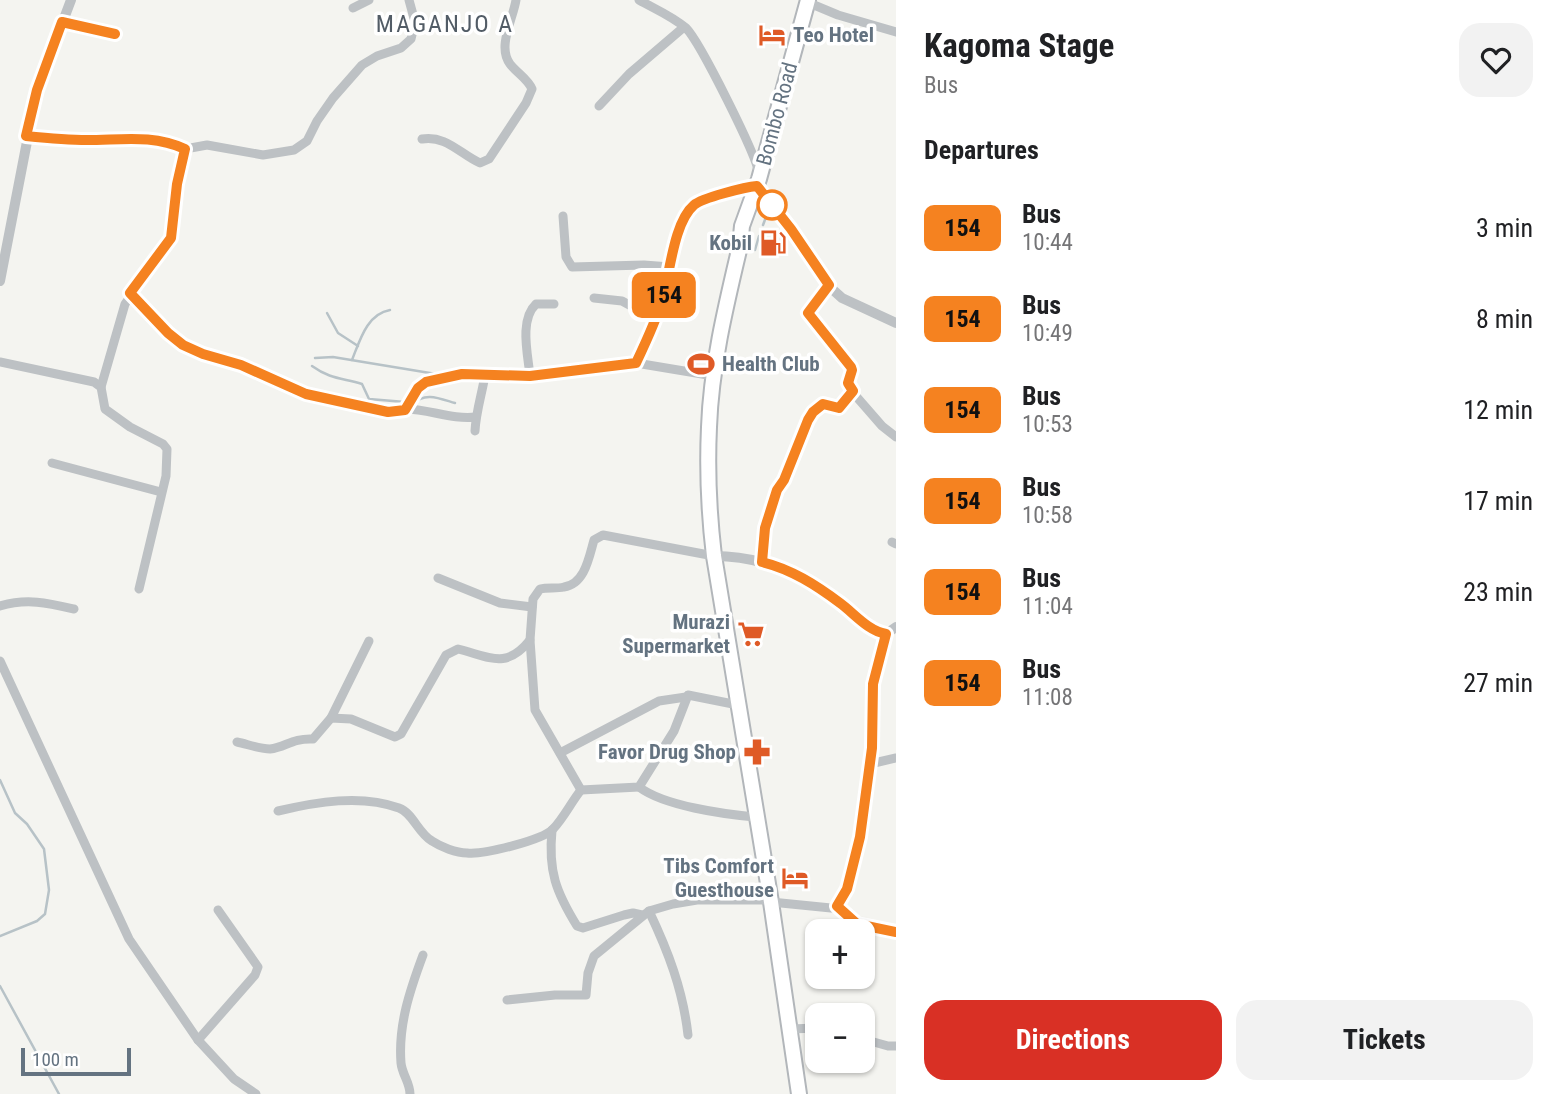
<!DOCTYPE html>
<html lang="en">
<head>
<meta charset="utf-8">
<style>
  body { margin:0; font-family:"Roboto Condensed",sans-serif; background:#f2f2f2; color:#202124; height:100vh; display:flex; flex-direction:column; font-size:26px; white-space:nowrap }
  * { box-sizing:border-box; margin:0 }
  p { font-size:23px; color:#757577 }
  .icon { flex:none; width:38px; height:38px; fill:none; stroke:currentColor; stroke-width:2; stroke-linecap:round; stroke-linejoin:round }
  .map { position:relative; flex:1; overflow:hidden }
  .details { display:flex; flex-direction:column; background:#fff; width:665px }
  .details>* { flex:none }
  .badge { padding:0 14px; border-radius:10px; font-size:24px; line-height:46px }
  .buttons { position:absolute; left:805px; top:919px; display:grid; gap:14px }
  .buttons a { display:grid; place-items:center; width:70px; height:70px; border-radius:14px; background:#fff; box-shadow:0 2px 5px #0004; font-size:35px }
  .scale { position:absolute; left:21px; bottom:18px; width:110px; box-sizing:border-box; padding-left:7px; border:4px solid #647381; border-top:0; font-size:19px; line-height:24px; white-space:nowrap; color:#647381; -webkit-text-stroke:5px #fff; paint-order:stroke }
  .map>.badge { position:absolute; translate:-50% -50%; box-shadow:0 0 0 4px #fff }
  h2 { padding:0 28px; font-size:26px; line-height:63px }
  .round { display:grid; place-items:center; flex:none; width:74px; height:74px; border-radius:21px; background:#f2f2f2 }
  .head { display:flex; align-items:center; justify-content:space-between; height:119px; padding:0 28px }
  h1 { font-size:33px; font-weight:700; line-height:52px }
  .action { display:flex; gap:14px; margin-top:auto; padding:14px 28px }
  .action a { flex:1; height:80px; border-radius:21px; background:#d93025; color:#fff; font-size:28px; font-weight:700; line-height:80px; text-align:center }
  .action a+a { background:#f2f2f2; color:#202124 }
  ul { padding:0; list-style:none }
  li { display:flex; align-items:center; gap:21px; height:91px; padding:0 28px }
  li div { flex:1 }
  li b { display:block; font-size:26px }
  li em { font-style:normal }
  li .badge { min-width:77px; font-weight:700; text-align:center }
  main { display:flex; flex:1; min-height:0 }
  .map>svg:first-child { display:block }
</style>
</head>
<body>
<main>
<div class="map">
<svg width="896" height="1094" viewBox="0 0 896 1094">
  <rect width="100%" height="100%" fill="#f4f4f0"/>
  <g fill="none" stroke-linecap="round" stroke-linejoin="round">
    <!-- stream -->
    <g stroke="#b7c2c7" stroke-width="2.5">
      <path d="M763 225 769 209"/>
      <path d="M755 250 759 236"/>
      <path d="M327 313 338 333 358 346"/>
      <path d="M315 358 333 357 436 374"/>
      <path d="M352 360C360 340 367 314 390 310"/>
      <path d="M312 366C330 379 342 378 362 384L369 399 405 402"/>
      <path d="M413 404C425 391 441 399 455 403"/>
      <path d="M0 780 15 813 27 824 44 849 49 890 45 914 37 921 0 936"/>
      <path d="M0 986 59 1094"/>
    </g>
    <!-- primary casing -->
    <g stroke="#b2b6ba" stroke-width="18">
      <path id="primary" d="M799 1094 771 902 714 556C709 514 707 470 709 427 711 367 726 305 740 246L742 226 759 179 808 0"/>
    </g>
    <!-- minor -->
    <g stroke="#bdc1c4" stroke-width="9">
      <path d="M639 0C655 9 672 16 686 28 700 42 757 156 759 174"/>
      <path d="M807 2 838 15 896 32"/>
      <path d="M353 8 369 0"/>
      <path d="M62 22 115 34"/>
      <path d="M599 106 629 74 684 27"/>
      <path d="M26 136 86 140 136 137 175 144 185 149 207 145 263 155 294 150 307 141 317 121 333 98 362 65 377 56 401 48 411 39 415 22 409 0"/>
      <path d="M422 139C446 135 460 154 480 163L489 159 526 103 532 89C528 79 517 73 510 64 497 47 513 19 516 0"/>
      <path d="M563 216 566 257 572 267 644 265 670 267"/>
      <path d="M829 285 808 313 851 367 848 387 882 426 896 437"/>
      <path d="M130 293 168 333 183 345 203 354 241 365 306 394 388 412 405 409 418 388 426 382 462 374 530 376 636 363 714 376"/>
      <path d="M594 298 622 301 655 319"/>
      <path d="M0 362 94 382 101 387 105 409 130 427 163 444 167 449 166 476 139 589"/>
      <path d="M636 363C646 342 657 319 663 297 670 272 674 222 694 205 701 198 746 187 757 186"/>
      <path d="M530 376C528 355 519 320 536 304H554"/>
      <path d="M101 387 125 304 171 238 177 184 185 149"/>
      <path d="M405 409C429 409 452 420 476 417"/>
      <path d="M475 431C476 411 482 394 485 375"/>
      <path d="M52 463 161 492"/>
      <path d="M892 542 896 544"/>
      <path d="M762 562 765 528 777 490 784 480 808 420 812 412 823 403 839 408 853 391"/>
      <path d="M438 578 500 603 532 607"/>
      <path d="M0 606C27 598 48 603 74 609"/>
      <path d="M0 661 129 939 198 1040 234 1079 256 1094"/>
      <path d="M331 718 369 641"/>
      <path d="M237 742C247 744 259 749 270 749 286 747 292 738 313 739L331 718 351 719 395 737 401 734 446 655 458 649C490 657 506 670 530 640"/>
      <path d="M560 753 659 701 686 697"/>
      <path d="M870 764 896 758"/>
      <path d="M639 787C664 806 723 814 755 817"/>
      <path d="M581 790 535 710 530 640 533 599 540 589C548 587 556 589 564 587 585 584 589 557 594 540L603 535 714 556"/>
      <path d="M581 790 639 787 674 731 688 695 738 705"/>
      <path d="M278 811C316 802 361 794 399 808 413 813 418 833 432 841 441 847 456 853 467 853 483 855 543 840 553 829 563 819 572 801 581 790"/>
      <path d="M552 830C548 871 556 892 577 926L583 928 624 915 633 913 642 915"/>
      <path d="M771 902 831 908 840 903 847 889 860 837 872 748 873 684 886 634"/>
      <path d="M837 906 857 924 896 932"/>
      <path d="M649 911C668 951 683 990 688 1035"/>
      <path d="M507 1000 555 995H586L588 973 594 956 649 911 673 904 697 900H770"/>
      <path d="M790 1029 817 1028"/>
      <path d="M863 1039 888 1046H896"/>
      <path d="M198 1040 255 975 258 967 218 910"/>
      <path d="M410 1094C410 1083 402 1074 401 1063 398 1025 410 990 423 955"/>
    </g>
    <!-- tertiary -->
    <g stroke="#bdc1c4" stroke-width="10">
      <path d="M757 186 791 229 832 289 842 298 896 323"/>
      <path d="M0 281 37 90 71 0"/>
      <path d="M714 556C762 556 802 574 840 603 855 614 867 630 886 634L896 627"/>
    </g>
    <!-- primary -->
    <use href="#primary" stroke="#fff" stroke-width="14"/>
  </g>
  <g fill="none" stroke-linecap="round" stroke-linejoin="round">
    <!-- line casing -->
    <g stroke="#fff" stroke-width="16">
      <path id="line" d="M115 34 62 22 37 90 26 136C46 138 67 140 87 140 121 140 153 134 185 149L177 184 171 238 130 293 168 333 183 345 203 354 241 365 306 394 388 412 405 410 418 388 426 382 462 374 530 376 636 363C646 342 657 319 663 297 670 272 674 222 694 205 702 198 745 187 757 186L791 229 829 285 808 313 851 367 852 370 848 383 853 391 839 408 823 404 813 412 808 420 784 480 777 490 765 528 762 562C791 569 816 585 840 603 855 614 867 630 886 634L873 684 872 748 860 837 847 889 837 906 857 924 896 932"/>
    </g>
    <!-- line -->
    <use href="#line" stroke="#f58220" stroke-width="10"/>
  </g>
  <!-- icons -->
  <defs>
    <g id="hotel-bare" transform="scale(2.1)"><path d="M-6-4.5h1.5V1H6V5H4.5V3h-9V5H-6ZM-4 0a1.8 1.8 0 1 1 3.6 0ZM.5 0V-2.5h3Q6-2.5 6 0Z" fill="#df5a26" stroke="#fff" stroke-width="2.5" paint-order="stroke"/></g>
    <g id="fuel-bare" transform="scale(2.1)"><path d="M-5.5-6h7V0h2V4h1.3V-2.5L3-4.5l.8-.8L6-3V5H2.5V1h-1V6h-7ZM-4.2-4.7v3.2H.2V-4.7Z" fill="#df5a26" stroke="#fff" stroke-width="2.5" paint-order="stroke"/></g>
    <g id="stadium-bare" transform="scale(2.1)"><path d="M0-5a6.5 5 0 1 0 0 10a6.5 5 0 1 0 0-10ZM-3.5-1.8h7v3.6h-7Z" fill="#df5a26" stroke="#fff" stroke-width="2.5" paint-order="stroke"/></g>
    <g id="supermarket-bare" transform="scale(2.1)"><path d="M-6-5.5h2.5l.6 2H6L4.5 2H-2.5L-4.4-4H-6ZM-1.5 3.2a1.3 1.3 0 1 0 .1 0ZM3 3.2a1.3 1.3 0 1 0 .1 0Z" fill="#df5a26" stroke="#fff" stroke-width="2.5" paint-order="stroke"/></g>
    <g id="pharmacy-bare" transform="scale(2.1)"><path d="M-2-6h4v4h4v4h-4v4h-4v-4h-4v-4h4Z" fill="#df5a26" stroke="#fff" stroke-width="2.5" paint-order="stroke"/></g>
  </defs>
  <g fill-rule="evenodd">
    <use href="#hotel-bare" x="772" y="35"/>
    <use href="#fuel-bare" x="773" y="243"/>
    <use href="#stadium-bare" x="701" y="364"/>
    <use href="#supermarket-bare" x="751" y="634"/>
    <use href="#pharmacy-bare" x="757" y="752"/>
    <use href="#hotel-bare" x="795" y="878"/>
  </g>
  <!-- markers -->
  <circle fill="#fff" stroke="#f58220" stroke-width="3.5" cx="772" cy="205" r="14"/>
  <g text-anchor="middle" stroke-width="7" stroke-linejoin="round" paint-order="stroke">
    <!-- poi labels -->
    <g font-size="21" font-weight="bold" fill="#647381" stroke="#fff" text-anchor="end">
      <text x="793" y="42" text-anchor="start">Teo Hotel</text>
      <text x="752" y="250">Kobil</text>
      <text x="722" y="371" text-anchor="start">Health Club</text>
      <text x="730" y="629">Murazi<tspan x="730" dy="24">Supermarket</tspan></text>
      <text x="736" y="759">Favor Drug Shop</text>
      <text x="774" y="873">Tibs Comfort<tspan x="774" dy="24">Guesthouse</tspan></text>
    </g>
    <!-- street labels -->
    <g font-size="21" fill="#647381" stroke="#fff">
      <text transform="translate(777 114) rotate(-75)" y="7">Bombo Road</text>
    </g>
    <!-- quarter labels -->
    <g font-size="24" letter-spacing="2" fill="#525c66" stroke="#fff">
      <text x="445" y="32">MAGANJO A</text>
    </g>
  </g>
</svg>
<div class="buttons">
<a>+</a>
<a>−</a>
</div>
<div class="scale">100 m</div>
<b class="badge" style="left:664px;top:295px;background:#f58220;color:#111">154</b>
</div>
<section class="details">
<div class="head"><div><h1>Kagoma Stage</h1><p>Bus</p></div><a class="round"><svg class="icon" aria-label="heart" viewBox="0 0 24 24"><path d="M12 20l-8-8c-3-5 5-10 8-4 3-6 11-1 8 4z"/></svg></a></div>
<h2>Departures</h2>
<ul>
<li><span class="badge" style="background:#f58220;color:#111">154</span><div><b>Bus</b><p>10:44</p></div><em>3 min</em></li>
<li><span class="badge" style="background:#f58220;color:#111">154</span><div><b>Bus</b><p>10:49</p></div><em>8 min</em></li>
<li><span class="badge" style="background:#f58220;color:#111">154</span><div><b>Bus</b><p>10:53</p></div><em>12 min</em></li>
<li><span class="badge" style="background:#f58220;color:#111">154</span><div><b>Bus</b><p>10:58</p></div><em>17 min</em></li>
<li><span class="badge" style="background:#f58220;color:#111">154</span><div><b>Bus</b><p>11:04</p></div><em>23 min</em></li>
<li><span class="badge" style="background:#f58220;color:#111">154</span><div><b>Bus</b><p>11:08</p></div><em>27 min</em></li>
</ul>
<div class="action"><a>Directions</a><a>Tickets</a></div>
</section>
</main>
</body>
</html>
